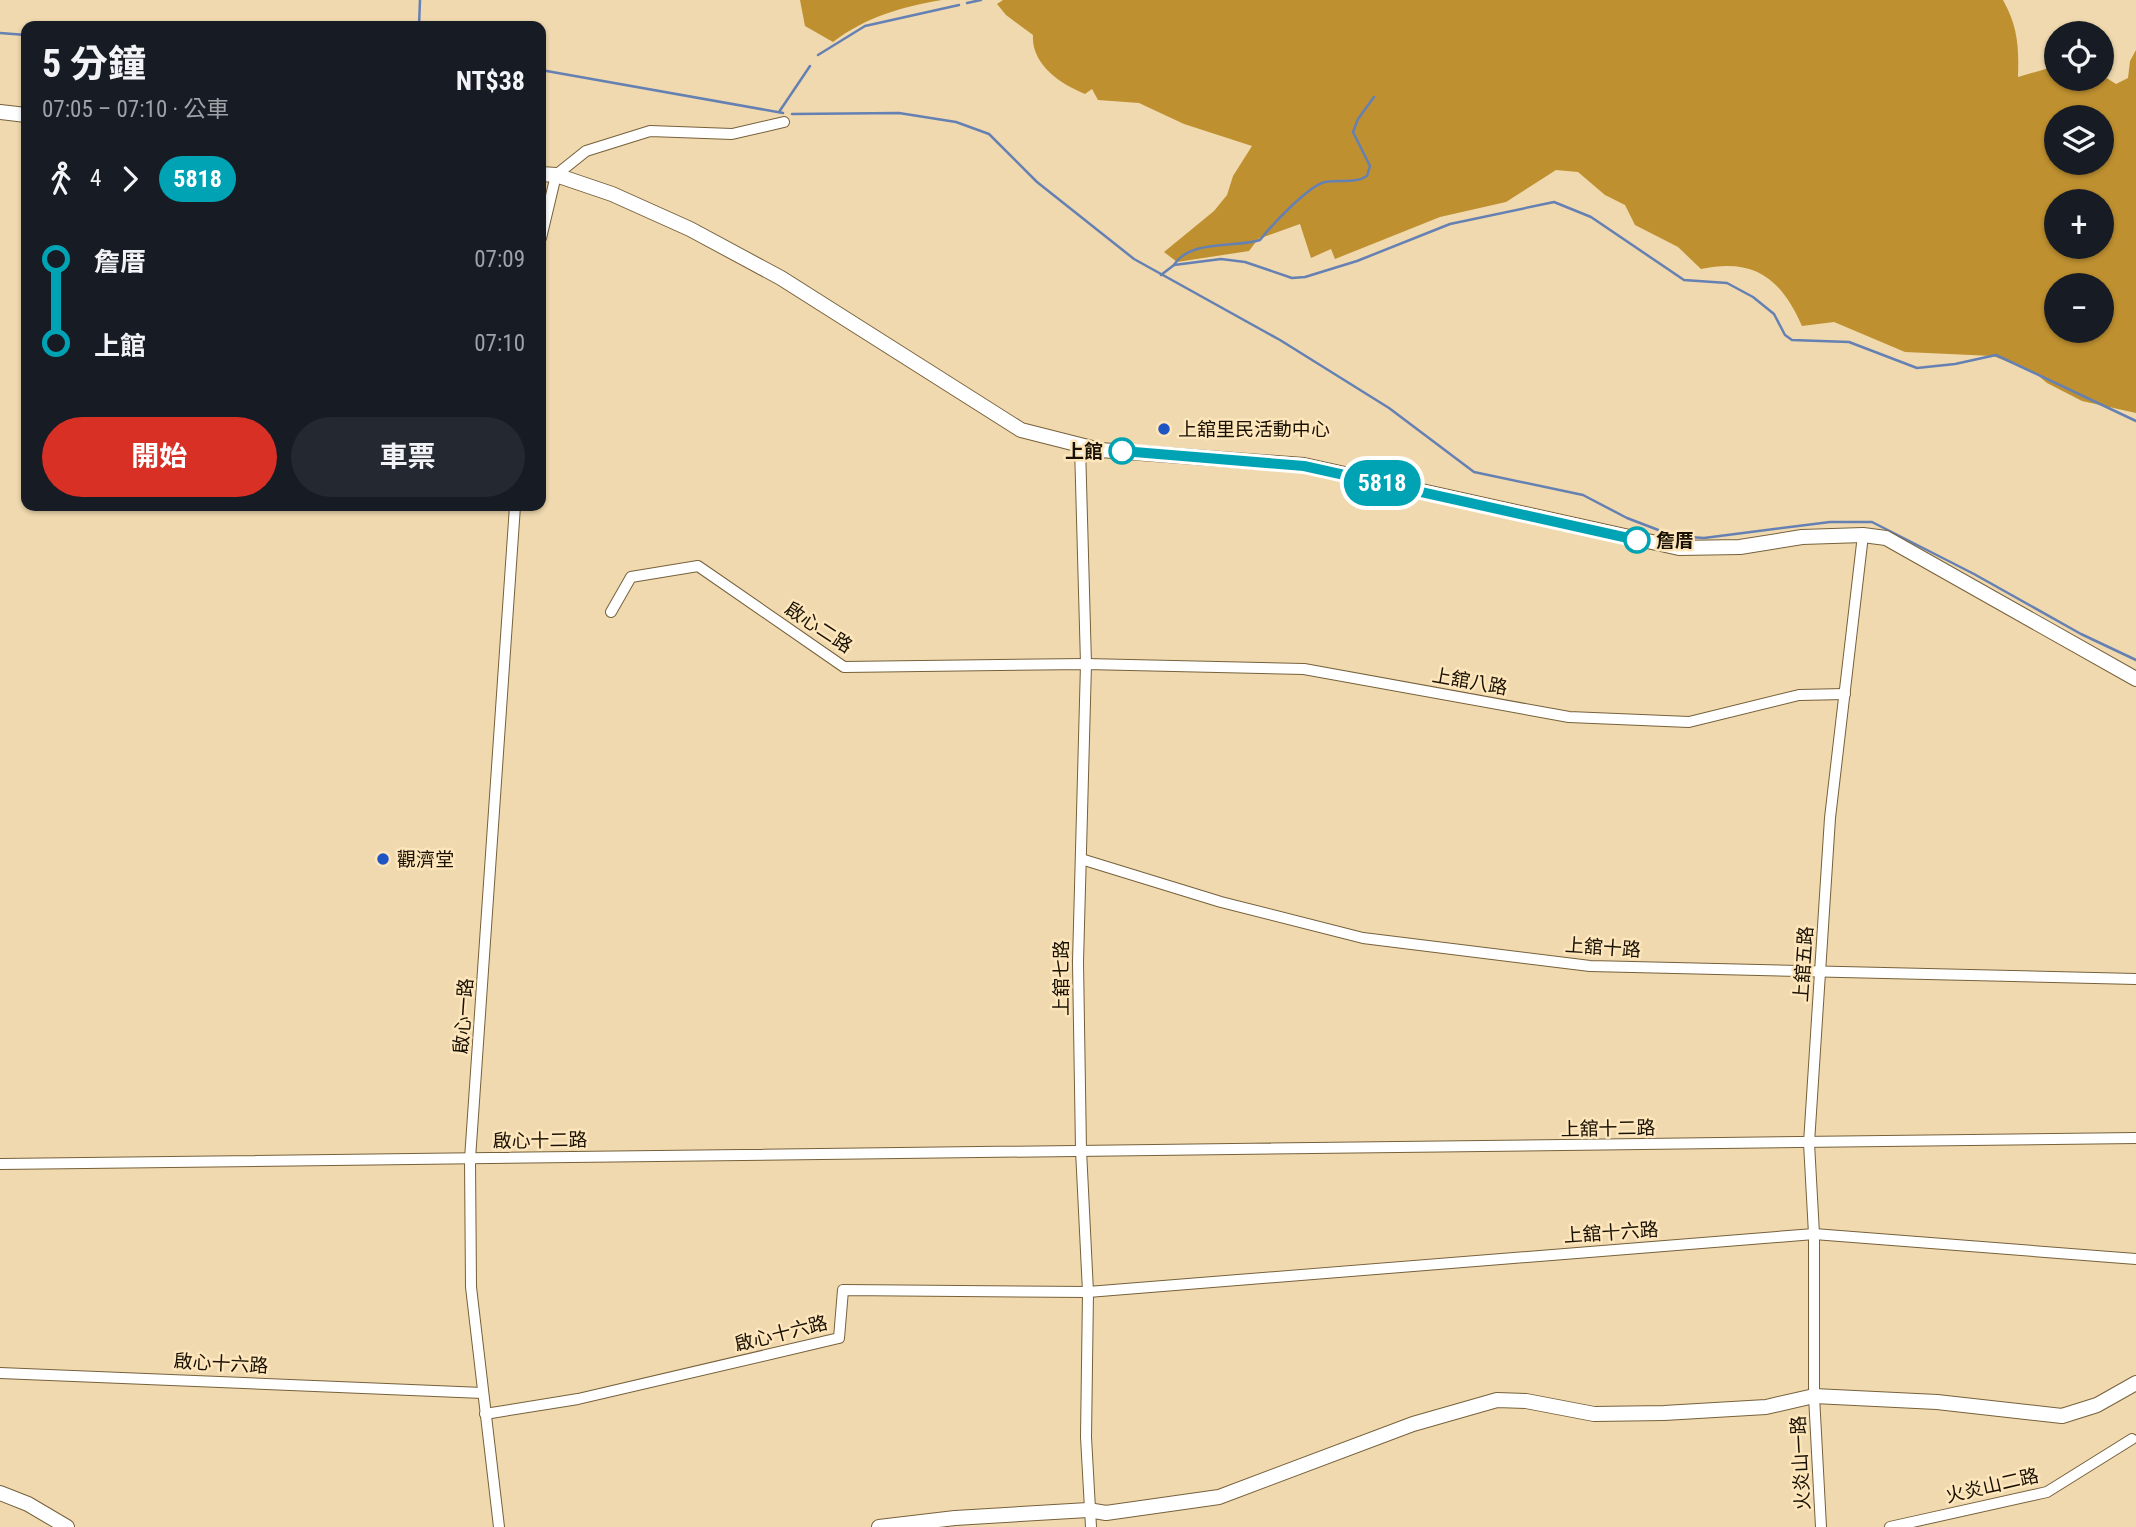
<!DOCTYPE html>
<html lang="zh-TW">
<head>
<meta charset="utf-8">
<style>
  body { margin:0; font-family:"Roboto Condensed","Noto Sans TC",sans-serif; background:#242831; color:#f1f3f6; height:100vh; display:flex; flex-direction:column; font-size:26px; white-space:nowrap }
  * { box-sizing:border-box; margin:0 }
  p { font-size:23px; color:#9ea1a6 }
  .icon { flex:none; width:38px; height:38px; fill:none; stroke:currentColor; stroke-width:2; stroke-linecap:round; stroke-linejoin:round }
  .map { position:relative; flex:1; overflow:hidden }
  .details { position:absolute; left:21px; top:21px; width:525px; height:490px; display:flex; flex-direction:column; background:#171b24; border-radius:14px; box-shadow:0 2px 5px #0004 }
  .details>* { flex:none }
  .badge { padding:0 14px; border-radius:23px; font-size:24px; line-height:46px }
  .controls { position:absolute; left:2044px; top:21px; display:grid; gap:14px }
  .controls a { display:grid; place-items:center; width:70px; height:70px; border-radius:50%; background:#171b24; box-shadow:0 2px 5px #0004; font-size:35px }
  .map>.badge { position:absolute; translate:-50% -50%; box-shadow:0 0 0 4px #fff }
  .legs { display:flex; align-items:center; gap:10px; height:77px; padding:0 21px; font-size:23px }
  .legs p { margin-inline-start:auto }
  .summary { display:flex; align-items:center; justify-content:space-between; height:119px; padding:0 21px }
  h1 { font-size:38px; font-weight:700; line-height:52px }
  .primary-button { display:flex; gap:14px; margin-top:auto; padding:14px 21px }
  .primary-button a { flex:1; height:80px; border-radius:42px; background:#d93025; color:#fff; font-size:28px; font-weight:700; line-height:80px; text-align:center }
  .primary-button a+a { background:#242831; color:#f1f3f6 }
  ul { padding:0 21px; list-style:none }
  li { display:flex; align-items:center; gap:24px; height:84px; font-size:26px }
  li i { display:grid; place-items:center; width:10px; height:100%; margin:0 9px; background:currentColor }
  li i::after { content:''; width:18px; height:18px; margin:-9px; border:5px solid; border-radius:50%; background:#171b24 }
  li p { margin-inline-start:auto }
  li:first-child i { background:linear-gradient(#0000 50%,currentColor 0) }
  li:last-child i { background:linear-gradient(currentColor 50%,#0000 0) }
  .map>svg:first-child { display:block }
</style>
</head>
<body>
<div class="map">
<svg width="2136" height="1527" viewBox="0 0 2136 1527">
  <rect width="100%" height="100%" fill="#f0d9af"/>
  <!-- forest -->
  <g fill="#be9030" fill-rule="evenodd">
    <path d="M800 0H942C901 7 866 17 833 42L805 26Z"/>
    <path d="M1003 0H2003C2018 27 2019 47 2018 77L2056 66V79H2102V75L2116 84 2128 78 2130 61 2136 50V413L2082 401 2047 383 2034 372 1993 356 1905 352 1834 322 1802 326C1781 278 1754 258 1701 269L1678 247 1635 225 1625 205 1605 195 1578 172 1556 170 1506 202 1440 217 1335 259 1331 249 1311 258 1300 224 1258 239 1249 251 1177 262 1164 252 1214 211 1227 195 1233 176 1252 146 1184 124 1139 103 1098 100 1092 89 1085 94C1060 84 1031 64 1033 35L1006 15 997 4ZM2056 117H2102V163H2056ZM2056 201H2102V247H2056ZM2056 285H2102V331H2056Z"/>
  </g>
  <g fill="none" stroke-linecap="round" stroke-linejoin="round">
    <!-- stream -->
    <g stroke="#6580b3" stroke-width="2.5">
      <path d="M967 3 981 0"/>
      <path d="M419 26 420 0"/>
      <path d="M0 33 26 35"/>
      <path d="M818 55 865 26 959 5"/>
      <path d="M541 70 783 113"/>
      <path d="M779 112 810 66"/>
      <path d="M792 114 899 113 956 122 989 134 1037 182 1134 259 1280 340 1389 408 1474 472 1583 495 1627 518 1674 536 1704 538 1830 522H1872L1974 574 2081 634 2136 660"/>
      <path d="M1174 265C1190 239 1236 248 1260 240 1271 226 1308 186 1325 182 1339 179 1355 184 1367 176L1370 166 1353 132 1358 119 1374 97"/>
      <path d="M1161 275 1174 265 1221 259 1245 262 1292 278 1305 277 1357 261 1450 224 1554 202 1591 217 1684 280 1727 283 1753 297 1774 314 1785 335 1792 340 1849 342 1917 368 1955 364 1996 355 2136 421"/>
    </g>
    <!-- minor casing -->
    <g stroke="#76613b" stroke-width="12">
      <g id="minor">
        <path d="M541 238 556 175 586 151 650 131 732 134 784 122"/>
        <path d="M1080 446 1086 664 1078 962 1081 1150 1088 1292 1086 1437 1091 1527"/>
        <path d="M611 612 631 577 698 566 844 667 1086 664 1304 669 1569 717 1689 722 1799 695 1845 694"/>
        <path d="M1081 859 1221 902 1363 938 1590 966 2136 979"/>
        <path d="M0 1164 2136 1138"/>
        <path d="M0 1373 483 1393"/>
        <path d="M485 1414 578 1399 839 1338 843 1290 1088 1292 1814 1234 2136 1259"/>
        <path d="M499 1527 471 1287 470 1159 515 506"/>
        <path d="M1821 1527 1814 1396V1234L1809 1143 1830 818 1863 535"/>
        <path d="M1890 1527 2047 1492 2132 1439"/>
      </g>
    </g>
    <!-- tertiary casing -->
    <g stroke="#76613b" stroke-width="16">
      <g id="tertiary">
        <path d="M0 112 26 115"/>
        <path d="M541 174 556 175 612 194 690 229 781 278 1021 430 1100 450 1304 465 1679 548 1740 547 1802 537 1863 535 1886 538 2136 679"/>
        <path d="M0 1493 28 1504 67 1527"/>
        <path d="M879 1527 955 1518 1088 1510 1106 1513 1219 1497 1413 1424 1497 1400 1526 1401 1594 1414 1664 1413 1766 1407 1814 1396 1937 1402 2062 1416 2097 1405 2136 1383"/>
      </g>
    </g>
    <!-- minor -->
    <use href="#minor" stroke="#fff" stroke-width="10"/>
    <!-- tertiary -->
    <use href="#tertiary" stroke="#fff" stroke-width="14"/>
  </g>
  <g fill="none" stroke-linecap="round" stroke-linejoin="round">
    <!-- line-1 casing -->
    <g stroke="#fff" stroke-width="16">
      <path id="line-1" d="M1122 451 1304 466 1637 540"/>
    </g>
    <!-- line-1 -->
    <use href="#line-1" stroke="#00a3b4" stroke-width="10"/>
  </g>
  <!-- markers -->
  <g fill="#1e55c2" stroke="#fee6bc" stroke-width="2.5">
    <circle cx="1164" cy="429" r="7"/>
    <circle cx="383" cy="859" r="7"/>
  </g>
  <g fill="#fff" stroke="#00a3b4" stroke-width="3.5">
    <circle cx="1122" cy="451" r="12"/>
    <circle cx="1637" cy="540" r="12"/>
  </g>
  <g text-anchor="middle" stroke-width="5" stroke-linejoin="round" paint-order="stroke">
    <!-- poi labels -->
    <g font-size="19" fill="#191103" stroke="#fee6bc" text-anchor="start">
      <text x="1178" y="436">上舘里民活動中心</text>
      <text x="397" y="866">觀濟堂</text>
    </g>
    <!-- stop labels -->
    <g font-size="19" font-weight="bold" fill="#191103" stroke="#fee6bc" text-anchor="end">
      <text x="1103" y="458">上館</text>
      <text x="1656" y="547" text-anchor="start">詹厝</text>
    </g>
    <!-- street labels -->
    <g font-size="19" fill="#191103" stroke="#fee6bc">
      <text transform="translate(819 627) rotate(33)" y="7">啟心二路</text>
      <text transform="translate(1470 681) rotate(10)" y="7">上舘八路</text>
      <text transform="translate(1603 947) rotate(4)" y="7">上舘十路</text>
      <text transform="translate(1803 964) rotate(-86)" y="7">上舘五路</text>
      <text transform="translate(1061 978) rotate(-90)" y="7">上舘七路</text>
      <text transform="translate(463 1016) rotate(-86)" y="7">啟心一路</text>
      <text transform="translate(1608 1128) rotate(-1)" y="7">上舘十二路</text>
      <text transform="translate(540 1140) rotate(-1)" y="7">啟心十二路</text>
      <text transform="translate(1611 1232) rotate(-4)" y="7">上舘十六路</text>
      <text transform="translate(781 1333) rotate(-14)" y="7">啟心十六路</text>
      <text transform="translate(221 1363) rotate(3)" y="7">啟心十六路</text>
      <text transform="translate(1800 1463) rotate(-93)" y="7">火炎山一路</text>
      <text transform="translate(1992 1485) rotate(-13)" y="7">火炎山二路</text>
    </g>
  </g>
</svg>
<div class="controls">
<a><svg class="icon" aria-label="locate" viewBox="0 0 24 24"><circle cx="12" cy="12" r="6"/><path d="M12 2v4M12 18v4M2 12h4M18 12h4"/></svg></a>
<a><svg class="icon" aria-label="layers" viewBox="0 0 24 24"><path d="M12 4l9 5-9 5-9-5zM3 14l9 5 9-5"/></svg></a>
<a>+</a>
<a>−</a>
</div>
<b class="badge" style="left:1382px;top:483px;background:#00a3b4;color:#fff">5818</b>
<section class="details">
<div class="summary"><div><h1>5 分鐘</h1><p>07:05 – 07:10 · 公車</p></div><b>NT$38</b></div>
<div class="legs"><svg class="icon" aria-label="walk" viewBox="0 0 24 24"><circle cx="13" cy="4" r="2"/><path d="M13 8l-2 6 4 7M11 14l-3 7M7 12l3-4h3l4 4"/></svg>4<svg class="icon" aria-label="forward" viewBox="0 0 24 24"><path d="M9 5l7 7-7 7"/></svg><b class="badge" style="background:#00a3b4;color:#fff">5818</b></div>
<ul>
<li><i style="color:#00a3b4"></i><b>詹厝</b><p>07:09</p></li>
<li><i style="color:#00a3b4"></i><b>上館</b><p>07:10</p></li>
</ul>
<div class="primary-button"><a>開始</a><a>車票</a></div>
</section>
</div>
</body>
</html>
